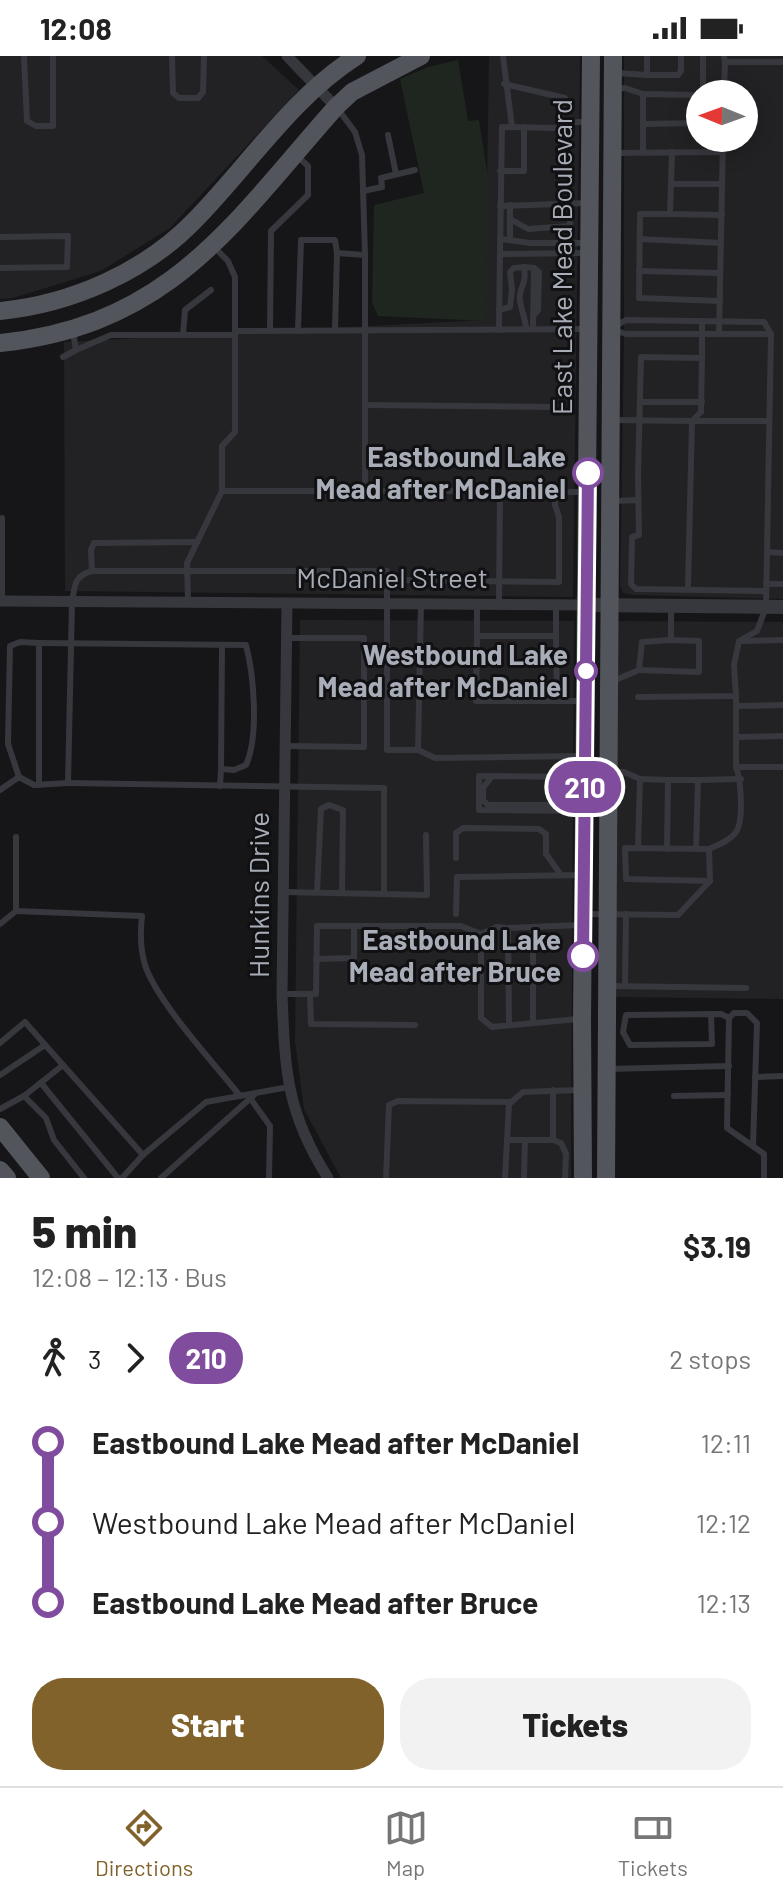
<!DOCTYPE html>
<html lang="en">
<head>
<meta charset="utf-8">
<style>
  body { margin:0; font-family:Barlow,sans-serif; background:#f2f2f2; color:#222; height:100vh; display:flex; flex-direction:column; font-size:30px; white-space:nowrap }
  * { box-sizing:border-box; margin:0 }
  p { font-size:26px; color:#767676 }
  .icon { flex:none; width:44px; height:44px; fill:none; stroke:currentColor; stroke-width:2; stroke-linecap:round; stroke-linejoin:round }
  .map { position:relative; height:1122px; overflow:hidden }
  .sheet { display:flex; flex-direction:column; background:#fff; flex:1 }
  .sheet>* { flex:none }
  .badge { padding:0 16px; border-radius:26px; font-size:28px; line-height:52px }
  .needle { width:52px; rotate:271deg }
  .fabs { position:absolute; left:686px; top:24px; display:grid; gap:16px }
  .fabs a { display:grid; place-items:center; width:72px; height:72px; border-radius:50%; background:#fff; box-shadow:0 4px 20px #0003; font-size:40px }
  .map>.badge { position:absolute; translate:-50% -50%; box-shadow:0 0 0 4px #fff }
  .legs { display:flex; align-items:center; gap:12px; height:88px; padding:0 32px; font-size:26px }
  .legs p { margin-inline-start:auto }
  .overview { display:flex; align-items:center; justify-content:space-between; height:136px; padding:0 32px }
  h1 { font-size:44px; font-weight:800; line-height:60px }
  .action { display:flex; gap:16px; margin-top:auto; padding:16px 32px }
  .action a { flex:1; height:92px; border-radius:32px; background:#80622a; color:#fff; font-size:32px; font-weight:800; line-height:92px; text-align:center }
  .action a+a { background:#f2f2f2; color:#222 }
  ul { padding:0 32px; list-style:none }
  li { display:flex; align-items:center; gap:28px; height:80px; font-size:30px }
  li i { display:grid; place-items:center; width:12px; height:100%; margin:0 10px; background:currentColor }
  li i::after { content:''; width:20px; height:20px; margin:-10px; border:6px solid; border-radius:50%; background:#fff }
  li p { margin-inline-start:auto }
  li:first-child i { background:linear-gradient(#0000 50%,currentColor 0) }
  li:last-child i { background:linear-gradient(currentColor 50%,#0000 0) }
  .status { display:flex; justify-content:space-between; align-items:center; height:56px; padding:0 40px; background:#fff; direction:ltr }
  .status svg { height:22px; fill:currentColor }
  .dock { display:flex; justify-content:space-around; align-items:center; height:112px; border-top:2px solid #e0e0e0; background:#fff; font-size:22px; color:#767676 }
  .dock a { display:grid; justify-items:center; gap:4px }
  .dock .current { color:#80622a }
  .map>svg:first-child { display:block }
</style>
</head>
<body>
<div class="status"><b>12:08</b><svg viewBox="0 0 49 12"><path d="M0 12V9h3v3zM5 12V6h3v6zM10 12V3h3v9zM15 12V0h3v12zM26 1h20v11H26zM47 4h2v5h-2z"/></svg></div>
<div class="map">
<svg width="783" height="1122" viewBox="0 0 783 1122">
  <rect width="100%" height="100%" fill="#161618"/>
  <!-- built -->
  <g fill="#222225" fill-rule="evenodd">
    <path d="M0 0H262L299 34 170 172 101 215 13 242 0 243Z"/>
    <path d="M489 0H580L573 541 65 535 64 286 485 264Z"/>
    <path d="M624 0H783V543L633 539 623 537 620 530 624 286ZM700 38H744V82H700Z"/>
    <path d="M300 564 574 565 571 1122H341L304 1053 295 985Z"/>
    <path d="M618 565 783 566V943L615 941Z"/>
  </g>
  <!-- green -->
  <path fill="#1e261f" d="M458 4 468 65 479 64 488 122 486 265 378 260 372 247 374 149 424 137 400 23 428 11Z"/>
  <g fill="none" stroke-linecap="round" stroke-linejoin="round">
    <!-- service -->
    <g stroke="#37383d" stroke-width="6">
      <path d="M24 0 27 65 36 70H53V0"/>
      <path d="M172 0 173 37 179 42H198L203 36 204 0"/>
      <path d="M503 0 512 71"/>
      <path d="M724 0 725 6H783"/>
      <path d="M616 17 647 19V0"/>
      <path d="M647 19H678L681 15V0"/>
      <path d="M615 33 625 32 643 38"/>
      <path d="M703 38V0"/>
      <path d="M724 38 725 6"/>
      <path d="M338 53 355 76 362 99 365 199"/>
      <path d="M559 66H587"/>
      <path d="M643 68 700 67"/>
      <path d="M388 79 396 118"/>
      <path d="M672 96 670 158 722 159"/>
      <path d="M615 97 723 96"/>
      <path d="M643 97V38L700 39"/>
      <path d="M500 115H524V71"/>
      <path d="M671 128H722"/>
      <path d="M363 135 382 131 381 122 415 114"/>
      <path d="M510 149V183"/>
      <path d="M500 150 588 147"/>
      <path d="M670 158H640L639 242 720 245"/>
      <path d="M510 163 528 173 570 170"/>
      <path d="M0 181 68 180 67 211 0 212"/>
      <path d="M500 183 530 187H586"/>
      <path d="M640 183 721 187"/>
      <path d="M214 191 228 205 235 221V376L222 390V435"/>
      <path d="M570 197V148"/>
      <path d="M500 198 502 71 558 72 565 42 504 28"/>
      <path d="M524 211 534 212 533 273"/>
      <path d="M639 215 720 217"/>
      <path d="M499 254 510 251 512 234 510 216 514 212 524 211C526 227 523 225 520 238 518 249 526 261 526 273"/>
      <path d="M533 260 538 254 539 216 534 212"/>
      <path d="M702 266V302"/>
      <path d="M614 271 626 264 764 266 771 278 766 551 757 575 739 585 734 609 736 640 638 641"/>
      <path d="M335 274 337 197"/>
      <path d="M499 274 500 198 585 197"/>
      <path d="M614 274 626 278H771"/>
      <path d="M235 275 588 273"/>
      <path d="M270 275 271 175 308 139V110L296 99"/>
      <path d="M298 275 301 184H335L337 197 365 199V436"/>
      <path d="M719 278 723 82"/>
      <path d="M183 279 185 254 211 234"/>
      <path d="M76 294 111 279H235"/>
      <path d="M63 301 76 294 73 276"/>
      <path d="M640 346H702"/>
      <path d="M366 349 558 351"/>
      <path d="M612 364 692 365 688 533"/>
      <path d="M555 436H583"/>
      <path d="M614 445 638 444"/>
      <path d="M767 496 783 497"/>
      <path d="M92 515 91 494 94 487 197 486"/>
      <path d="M387 524 559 526V461L555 449V436L500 435"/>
      <path d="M766 528H783"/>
      <path d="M766 535 636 533 631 528 632 481 639 479 638 419 641 301 702 302 701 356 692 365H769"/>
      <path d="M2 545V462"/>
      <path d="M188 546 187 507 222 435H500L499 548"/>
      <path d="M477 580V548"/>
      <path d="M556 580V549"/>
      <path d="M671 584 699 585V616L639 614 642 586 671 584V550"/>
      <path d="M742 585 783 584"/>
      <path d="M39 587 246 589C254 620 259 680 246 709L234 714 221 713 220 730"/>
      <path d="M613 625 639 614"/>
      <path d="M736 640V711H783"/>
      <path d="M557 645 556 580H477L476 645H583"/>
      <path d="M736 650 783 649"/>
      <path d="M736 681 783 680"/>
      <path d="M285 690 364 691V582H288"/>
      <path d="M418 694 435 702 581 700"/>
      <path d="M221 713 222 589"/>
      <path d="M613 716H624L640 723"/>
      <path d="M492 720 483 732V744L488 749H562L567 755"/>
      <path d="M19 721 8 688 10 590 20 586 39 587V729"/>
      <path d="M668 724H698L696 793"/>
      <path d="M698 724 741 723"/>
      <path d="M68 727 384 732V838"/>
      <path d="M0 734 19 721 34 729 68 727 72 546C75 529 74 520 92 515H387V694H418L421 548"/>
      <path d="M581 755 479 754V720L583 721"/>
      <path d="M625 792 709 793 710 825 626 823Z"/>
      <path d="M638 792 640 723 668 724 667 793"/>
      <path d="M709 793C718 789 731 784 736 776 744 764 741 724 736 711"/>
      <path d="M456 802V777L463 772 539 773 546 778V798L561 819"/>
      <path d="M283 836 427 839 426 779"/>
      <path d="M317 836 321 753 329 749 343 754 342 837"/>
      <path d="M16 855 142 860C140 877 140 892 145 909 157 946 214 1007 240 1040"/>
      <path d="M456 858 457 821 580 819"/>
      <path d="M584 858 678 859 710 825"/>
      <path d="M0 868 16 855V781"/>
      <path d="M508 872 580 869"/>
      <path d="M316 903 354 902V870"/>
      <path d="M610 930 746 932"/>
      <path d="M625 930 626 858"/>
      <path d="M282 938H316L317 870H461L481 878"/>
      <path d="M310 938 311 968 415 969"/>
      <path d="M711 958 712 988 630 989 623 976 626 959 721 958 729 962 734 957H747L757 967 753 1090"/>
      <path d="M729 962 727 1072 764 1098V1122"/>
      <path d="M533 966V872"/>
      <path d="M509 967 508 872 497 871 481 878V962L492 971 578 963"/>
      <path d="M0 987 25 966 63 1009 24 1040 0 1053"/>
      <path d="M63 1009 143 1099 122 1122"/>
      <path d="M608 1013 729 1010"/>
      <path d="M0 1019 45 989"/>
      <path d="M755 1021 783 1020"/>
      <path d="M41 1027 118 1122"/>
      <path d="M24 1040 46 1062 54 1084 84 1122"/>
      <path d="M674 1040 728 1039"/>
      <path d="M250 1042 270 1070 269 1122"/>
      <path d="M507 1084H553L561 1087 566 1098 565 1122"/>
      <path d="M553 1084V1034"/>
      <path d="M143 1099 206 1046 289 1031"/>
      <path d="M161 1122 254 1039"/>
      <path d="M386 1122 389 1049 398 1045 511 1046"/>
      <path d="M505 1122 509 1048 523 1036 578 1034"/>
      <path d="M524 1122 525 1084"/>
    </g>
    <!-- minor -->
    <g stroke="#37383d" stroke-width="11">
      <path d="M287 0 336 51"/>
      <path d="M0 545 587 549"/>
      <path d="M287 547 282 938C285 1014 286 1056 328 1122"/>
    </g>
    <!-- tertiary -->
    <path stroke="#37383d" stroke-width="14" d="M587 549 783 551"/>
    <!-- primary -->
    <g stroke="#53555c" stroke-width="18">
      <path d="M0 255C71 248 145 216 195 164 249 109 291 42 357 0"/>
      <path d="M0 287C171 269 232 168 336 51L352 36 421 0"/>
      <path d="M0 1071 41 1122"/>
      <path d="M0 1114 7 1122"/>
      <path d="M583 1122 582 963 591 0"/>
      <path d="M606 1122 613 0"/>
    </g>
  </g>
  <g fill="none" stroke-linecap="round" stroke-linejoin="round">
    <!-- line-1 casing -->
    <g stroke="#fff" stroke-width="18">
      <path id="line-1" d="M583 900 588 417"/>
    </g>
    <!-- line-1 -->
    <use href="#line-1" stroke="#804c9e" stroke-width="12"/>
  </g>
  <!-- markers -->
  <g fill="#fff" stroke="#804c9e" stroke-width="4">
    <circle cx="588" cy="417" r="14"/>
    <circle cx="586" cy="615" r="10"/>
    <circle cx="583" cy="900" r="14"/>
  </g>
  <g text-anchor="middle" stroke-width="6" stroke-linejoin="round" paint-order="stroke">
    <!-- street labels -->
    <g font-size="28" fill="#a8adb8" stroke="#111113">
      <text transform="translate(562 201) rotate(-90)" y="10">East Lake Mead Boulevard</text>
      <text x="392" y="532">McDaniel Street</text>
      <text transform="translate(259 839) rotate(-90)" y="10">Hunkins Drive</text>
    </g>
    <!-- stop labels -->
    <g font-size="28" font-weight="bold" fill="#a8adb8" stroke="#111113" text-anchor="end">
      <text x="566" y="411">Eastbound Lake<tspan x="566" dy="32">Mead after McDaniel</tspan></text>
      <text x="568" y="609">Westbound Lake<tspan x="568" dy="32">Mead after McDaniel</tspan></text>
      <text x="561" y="894">Eastbound Lake<tspan x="561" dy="32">Mead after Bruce</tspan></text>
    </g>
  </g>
</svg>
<div class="fabs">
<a><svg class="needle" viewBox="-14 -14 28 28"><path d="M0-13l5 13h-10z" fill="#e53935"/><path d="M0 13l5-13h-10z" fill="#767676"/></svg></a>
</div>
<b class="badge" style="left:585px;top:731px;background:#804c9e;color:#fff">210</b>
</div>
<section class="sheet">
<div class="overview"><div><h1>5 min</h1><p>12:08 – 12:13 · Bus</p></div><b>$3.19</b></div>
<div class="legs"><svg class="icon" aria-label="walk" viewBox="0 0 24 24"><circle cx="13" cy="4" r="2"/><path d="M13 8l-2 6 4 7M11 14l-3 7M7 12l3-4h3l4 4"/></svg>3<svg class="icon" aria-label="forward" viewBox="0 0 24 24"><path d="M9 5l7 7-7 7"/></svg><b class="badge" style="background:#804c9e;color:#fff">210</b><p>2 stops</p></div>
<ul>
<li><i style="color:#804c9e"></i><b>Eastbound Lake Mead after McDaniel</b><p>12:11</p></li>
<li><i style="color:#804c9e"></i><span>Westbound Lake Mead after McDaniel</span><p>12:12</p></li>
<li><i style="color:#804c9e"></i><b>Eastbound Lake Mead after Bruce</b><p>12:13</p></li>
</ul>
<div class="action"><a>Start</a><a>Tickets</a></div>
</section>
<nav class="dock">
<a class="current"><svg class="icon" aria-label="directions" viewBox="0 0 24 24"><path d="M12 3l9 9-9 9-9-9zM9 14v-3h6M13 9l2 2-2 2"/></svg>Directions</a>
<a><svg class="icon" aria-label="map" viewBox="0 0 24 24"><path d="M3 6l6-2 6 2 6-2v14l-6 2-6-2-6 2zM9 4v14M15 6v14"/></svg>Map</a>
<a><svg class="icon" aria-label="tickets" viewBox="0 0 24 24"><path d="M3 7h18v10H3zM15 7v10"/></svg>Tickets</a>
</nav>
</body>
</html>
